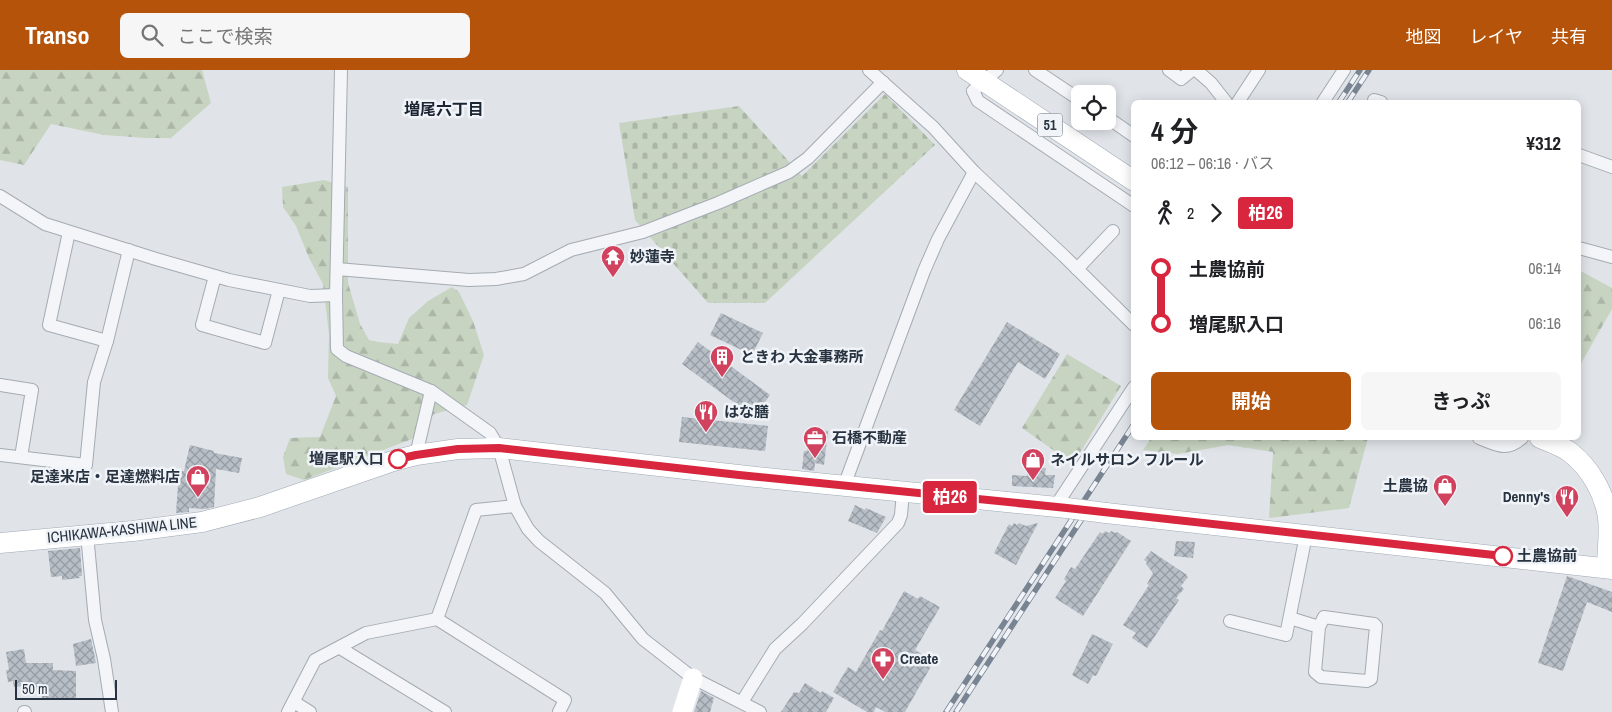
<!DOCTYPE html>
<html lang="ja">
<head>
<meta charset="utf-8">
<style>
  body { margin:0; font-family:"Archivo Narrow","Noto Sans JP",sans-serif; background:#f6f6f6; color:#202124; height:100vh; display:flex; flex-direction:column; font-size:19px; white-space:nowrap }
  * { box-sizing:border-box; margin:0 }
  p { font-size:16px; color:#757577 }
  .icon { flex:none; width:28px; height:28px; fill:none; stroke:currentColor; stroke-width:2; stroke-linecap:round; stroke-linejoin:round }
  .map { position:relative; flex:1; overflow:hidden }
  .drawer { position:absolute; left:1131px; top:30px; width:450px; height:340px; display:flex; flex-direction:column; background:#fff; border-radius:8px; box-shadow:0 2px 12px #0003 }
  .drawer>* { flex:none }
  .badge { padding:0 10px; border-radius:4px; font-size:18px; line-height:32px }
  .buttons { position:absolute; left:1071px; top:15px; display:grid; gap:10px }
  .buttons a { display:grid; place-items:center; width:45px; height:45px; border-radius:8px; background:#fff; box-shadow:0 2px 12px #0003; font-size:25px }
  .scale { position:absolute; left:15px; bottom:12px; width:102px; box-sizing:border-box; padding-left:5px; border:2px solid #283341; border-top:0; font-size:14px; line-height:18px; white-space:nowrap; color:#283341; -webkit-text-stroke:4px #f0f3f7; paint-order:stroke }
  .map>.badge { position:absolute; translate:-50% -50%; box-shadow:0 0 0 2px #fff }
  .legs { display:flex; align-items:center; gap:8px; height:55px; padding:0 20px; font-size:16px }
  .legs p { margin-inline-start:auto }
  .head { display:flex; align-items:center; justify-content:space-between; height:85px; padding:0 20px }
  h1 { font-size:28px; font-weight:700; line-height:38px }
  .button { display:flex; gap:10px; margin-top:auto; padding:10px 20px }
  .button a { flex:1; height:58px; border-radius:8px; background:#b45309; color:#fff; font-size:20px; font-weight:700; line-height:58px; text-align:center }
  .button a+a { background:#f6f6f6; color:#202124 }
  ul { padding:0 20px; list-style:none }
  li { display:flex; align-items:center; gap:18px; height:55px; font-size:19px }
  li i { display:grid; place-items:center; width:8px; height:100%; margin:0 6px; background:currentColor }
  li i::after { content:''; width:12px; height:12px; margin:-6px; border:4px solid; border-radius:50%; background:#fff }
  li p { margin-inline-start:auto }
  li:first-child i { background:linear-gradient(#0000 50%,currentColor 0) }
  li:last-child i { background:linear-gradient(currentColor 50%,#0000 0) }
  header { display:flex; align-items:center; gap:30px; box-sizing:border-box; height:70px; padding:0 25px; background:#b45309; color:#fff }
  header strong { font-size:24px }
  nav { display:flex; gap:28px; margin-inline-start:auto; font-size:18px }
  .search { width:350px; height:45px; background:#f6f6f6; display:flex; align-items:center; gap:12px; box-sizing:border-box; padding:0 18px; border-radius:8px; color:#757577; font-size:19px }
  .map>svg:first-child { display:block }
</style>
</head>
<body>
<header>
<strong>Transo</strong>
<div class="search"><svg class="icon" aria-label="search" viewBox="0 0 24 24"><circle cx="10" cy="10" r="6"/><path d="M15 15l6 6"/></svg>ここで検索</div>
<nav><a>地図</a><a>レイヤ</a><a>共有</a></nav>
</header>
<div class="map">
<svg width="1612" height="642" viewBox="0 0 1612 642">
  <defs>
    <pattern id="forest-firs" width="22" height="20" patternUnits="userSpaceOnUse" patternTransform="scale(1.25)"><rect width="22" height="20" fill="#c7d4c1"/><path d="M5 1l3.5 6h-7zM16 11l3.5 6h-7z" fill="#abb6a7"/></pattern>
    <pattern id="cemetery-stones" width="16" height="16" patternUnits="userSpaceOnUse" patternTransform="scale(1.25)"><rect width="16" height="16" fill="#c7d4c1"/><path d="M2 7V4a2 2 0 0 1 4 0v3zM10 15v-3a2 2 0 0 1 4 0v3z" fill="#abb6a7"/></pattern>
    <pattern id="building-cross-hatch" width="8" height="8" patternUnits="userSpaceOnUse" patternTransform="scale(1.25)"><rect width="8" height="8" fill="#b7bec6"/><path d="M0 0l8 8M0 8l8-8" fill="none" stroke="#959ba2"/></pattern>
  </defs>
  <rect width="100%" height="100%" fill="#e0e4e9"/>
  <!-- forest -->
  <g fill="url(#forest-firs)">
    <path d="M0 0H202L211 33 171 68H146L104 65 51 54 24 95 0 90Z"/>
    <path d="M324 110 348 117V213L360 254 369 270 378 272 398 274 409 248 428 231 452 217 459 222 473 251 484 285 467 335 434 344 412 369 304 410 286 404 283 387 290 368 320 367 336 326 328 308 329 264 323 214 309 188 296 156 283 137 282 117Z"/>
    <path d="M1579 200 1612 218V239L1579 297Z"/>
    <path d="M1067 284 1121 316 1073 394 1022 358Z"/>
    <path d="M1151 368H1368L1349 438 1269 448 1273 382 1228 375 1178 384 1143 380Z"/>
  </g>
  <!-- cemetery -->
  <path fill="url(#cemetery-stones)" d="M885 24 935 75 765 233H708L635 150 619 53 739 36 802 106Z"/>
  <!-- building -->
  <g fill="url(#building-cross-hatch)">
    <path d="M721 243 763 263 752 285 710 265Z"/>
    <path d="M1007 252 1060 284 1045 309 1018 292 980 356 954 340Z"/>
    <path d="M698 272 770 325 754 347 682 294Z"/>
    <path d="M682 347 768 356 765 381 679 372Z"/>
    <path d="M818 359 828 361 824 395 815 393 814 401 802 399 804 381H807L809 366 817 367Z"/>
    <path d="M190 375 214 381V383L242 388 239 403 216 399 214 437 205 439 189 438V442L176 443 179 401H184Z"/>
    <path d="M1029 396 1046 398 1045 405H1055L1053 418 1012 416V405L1027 406Z"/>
    <path d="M855 435 865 440 866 438 886 447 877 463 848 451Z"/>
    <path d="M1014 453 1017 455 1019 453 1026 456 1038 453 1016 495 994 483 1009 454 1012 456Z"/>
    <path d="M1105 461 1109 463 1111 461 1116 463 1117 462 1131 471 1083 546 1055 528 1066 511 1064 509 1071 497 1075 499 1100 462 1103 464Z"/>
    <path d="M1176 471 1195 472 1193 488 1174 486Z"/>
    <path d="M80 478 82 506H79L80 508 62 510V506L51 507 48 481Z"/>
    <path d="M1151 481 1187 505 1186 506 1188 507 1181 516 1184 519 1176 528 1179 530 1147 578 1132 568 1136 563 1123 555 1149 515 1147 514 1153 503 1146 494 1147 492 1144 490Z"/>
    <path d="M1567 506 1612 522V542L1587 532 1563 601 1538 593Z"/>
    <path d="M904 521 918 529 920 526 940 537 915 580 934 591 905 642H885L876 637 874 642H867L833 622 848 597 856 602 880 560 882 561Z"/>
    <path d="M1092 564 1113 574 1096 606 1093 605 1088 614 1072 605Z"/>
    <path d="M91 569 96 593 76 596 73 574Z"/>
    <path d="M24 579 26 593H53V600L76 601V630L42 629V619L26 621 25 616 14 617 13 611 8 612 6 600H9L6 582Z"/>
    <path d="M805 613 821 623 822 621 834 628 826 642H781L794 622 799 623Z"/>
    <path d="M701 621 714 628 710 642H694Z"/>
  </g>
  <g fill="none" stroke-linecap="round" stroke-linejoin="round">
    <!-- street casing -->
    <g stroke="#a5abb3" stroke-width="14">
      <g id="street">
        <path d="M341 0 336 225 337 279 346 286 431 321 416 385"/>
        <path d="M997 0 973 21 978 31 1134 136"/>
        <path d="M1035 0 1080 30"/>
        <path d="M1169 0 1181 9 1192 0"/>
        <path d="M1196 0 1211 13 1226 32"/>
        <path d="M1374 30 1381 32"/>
        <path d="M1238 32 1259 0"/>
        <path d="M1323 32 1344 0"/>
        <path d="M1108 48 1134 66"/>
        <path d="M1579 85 1612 97"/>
        <path d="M974 102 1064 186 1134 255"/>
        <path d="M0 126 45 154 156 189 229 210 310 226 336 225"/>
        <path d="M69 162 49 255 107 271 129 180"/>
        <path d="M1579 178 1612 187"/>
        <path d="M337 199 469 210 496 209 524 204 571 180 643 162 718 133 789 102 808 88 883 12"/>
        <path d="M1077 199 1113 161"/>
        <path d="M215 206 202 255 265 273 279 220"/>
        <path d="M0 315 32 320 21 387"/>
        <path d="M431 321 490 363 499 378 515 436 528 459 539 471 605 523 643 569 693 608 760 642"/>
        <path d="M1479 368C1497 375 1506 382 1522 368"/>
        <path d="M0 385 86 395 94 312 107 271"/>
        <path d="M844 416 924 201 938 169 974 102 933 57 869 0"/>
        <path d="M1055 437 1134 317"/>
        <path d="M87 464 95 550 104 589 112 642"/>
        <path d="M1290 548 1319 557 1324 547 1374 554 1376 556 1371 609 1367 611 1321 607 1315 602 1319 557"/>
        <path d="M437 549 476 440 515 436"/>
        <path d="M1230 551 1286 565 1306 465"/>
        <path d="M340 578 445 642"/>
        <path d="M294 632 310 642"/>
        <path d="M742 632 775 579 802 554 898 453 901 445 903 422"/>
        <path d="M24 642H25"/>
        <path d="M288 642 315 590 366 563 437 549 565 630 559 642"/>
      </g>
    </g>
    <!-- primary casing -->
    <g stroke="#9fa9b5" stroke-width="21">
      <g id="primary">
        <path d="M967 0 1134 111"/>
        <path d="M1540 368C1550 372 1562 376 1571 383 1590 398 1605 424 1608 448 1610 464 1607 482 1607 498"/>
        <path d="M1106 443 1612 499"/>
        <path d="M0 473 133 461 202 452 260 437 393 391 416 385 458 379 499 378 756 407 1067 438"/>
      </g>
    </g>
    <!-- street -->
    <use href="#street" stroke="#f3f5f8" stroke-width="12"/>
    <!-- secondary -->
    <path stroke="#fff" stroke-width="19" d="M682 642 693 608"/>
    <!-- primary -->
    <use href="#primary" stroke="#fff" stroke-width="20"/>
    <!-- rail casing -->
    <g stroke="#798493" stroke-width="5.5">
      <g id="rail">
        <path d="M1339 32 1360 0"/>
        <path d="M1348 32 1369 0"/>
        <path d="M946 642 1134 354"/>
        <path d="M956 642 1091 435"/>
      </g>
    </g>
    <!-- rail -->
    <use href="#rail" stroke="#f0f3f7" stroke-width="4" stroke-dasharray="11" stroke-linecap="butt"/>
    <!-- primary-bridge casing -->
    <g stroke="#9fa9b5" stroke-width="21" stroke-linecap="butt">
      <path id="primary-bridge" d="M1067 438 1106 443"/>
    </g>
    <!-- primary-bridge -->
    <use href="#primary-bridge" stroke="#fff" stroke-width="20"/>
  </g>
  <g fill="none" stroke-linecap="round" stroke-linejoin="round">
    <!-- line-1 casing -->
    <g stroke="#fff" stroke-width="11">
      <path id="line-1" d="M398 389 416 385 458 379 499 378 739 405 1067 438 1503 486"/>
    </g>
    <!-- line-1 -->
    <use href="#line-1" stroke="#d7263d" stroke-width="8"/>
  </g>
  <!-- icons -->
  <defs>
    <g id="temple-pin" transform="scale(1.25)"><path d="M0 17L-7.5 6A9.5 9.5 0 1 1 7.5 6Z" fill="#d1425e" stroke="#f0f3f7"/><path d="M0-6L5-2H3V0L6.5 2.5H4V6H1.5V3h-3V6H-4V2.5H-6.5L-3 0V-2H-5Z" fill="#fff"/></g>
    <g id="building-pin" transform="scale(1.25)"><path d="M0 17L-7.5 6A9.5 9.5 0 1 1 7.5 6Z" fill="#d1425e" stroke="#f0f3f7"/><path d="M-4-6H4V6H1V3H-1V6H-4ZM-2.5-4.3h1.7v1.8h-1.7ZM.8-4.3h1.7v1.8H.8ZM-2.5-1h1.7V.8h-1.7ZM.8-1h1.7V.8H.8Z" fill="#fff"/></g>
    <g id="restaurant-pin" transform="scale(1.25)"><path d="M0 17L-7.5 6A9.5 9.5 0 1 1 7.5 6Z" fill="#d1425e" stroke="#f0f3f7"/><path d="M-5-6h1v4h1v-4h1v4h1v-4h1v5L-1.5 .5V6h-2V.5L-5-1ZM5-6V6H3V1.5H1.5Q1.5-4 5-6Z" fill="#fff"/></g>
    <g id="office-pin" transform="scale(1.25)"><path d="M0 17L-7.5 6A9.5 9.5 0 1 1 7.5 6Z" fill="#d1425e" stroke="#f0f3f7"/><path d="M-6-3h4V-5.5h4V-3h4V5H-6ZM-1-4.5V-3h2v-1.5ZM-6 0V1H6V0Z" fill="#fff"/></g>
    <g id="shop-pin" transform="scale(1.25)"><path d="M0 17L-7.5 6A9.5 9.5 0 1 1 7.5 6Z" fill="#d1425e" stroke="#f0f3f7"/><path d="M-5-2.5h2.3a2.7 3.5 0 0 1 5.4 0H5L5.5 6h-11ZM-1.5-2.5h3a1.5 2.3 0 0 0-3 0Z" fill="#fff"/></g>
    <g id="pharmacy-pin" transform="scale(1.25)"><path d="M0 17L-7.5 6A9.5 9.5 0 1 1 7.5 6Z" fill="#d1425e" stroke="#f0f3f7"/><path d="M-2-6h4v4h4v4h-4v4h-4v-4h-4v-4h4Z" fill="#fff"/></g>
  </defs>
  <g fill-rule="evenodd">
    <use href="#temple-pin" x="613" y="187"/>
    <use href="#building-pin" x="722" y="287"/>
    <use href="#restaurant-pin" x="706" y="342"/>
    <use href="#office-pin" x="815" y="368"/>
    <use href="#shop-pin" x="1033" y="390"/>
    <use href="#shop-pin" x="198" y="407"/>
    <use href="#shop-pin" x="1445" y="416"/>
    <use href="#restaurant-pin" x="1567" y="427"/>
    <use href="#pharmacy-pin" x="883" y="589"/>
  </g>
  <!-- markers -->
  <g fill="#fff" stroke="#d7263d" stroke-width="2.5">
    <circle cx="398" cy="389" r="9"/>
    <circle cx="1503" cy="486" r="9"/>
  </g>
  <g text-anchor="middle" stroke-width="5" stroke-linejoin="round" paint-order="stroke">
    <!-- shield labels -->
    <rect fill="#f0f3f7" stroke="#646d78" stroke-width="1" x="1037.5" y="43.5" width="25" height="23" rx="4"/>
    <g font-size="14" font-weight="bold" fill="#283341">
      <text x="1050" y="60">51</text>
    </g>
    <!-- poi labels -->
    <g font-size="15" font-weight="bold" fill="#283341" stroke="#f0f3f7" text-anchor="start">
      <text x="630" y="192">妙蓮寺</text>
      <text x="740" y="292">ときわ 大金事務所</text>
      <text x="724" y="347">はな膳</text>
      <text x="832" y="373">石橋不動産</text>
      <text x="1050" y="395">ネイルサロン フルール</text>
      <text x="180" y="412" text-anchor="end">足達米店・足達燃料店</text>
      <text x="1428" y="421" text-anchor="end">土農協</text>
      <text x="1550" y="432" text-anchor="end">Denny's</text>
      <text x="900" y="594">Create</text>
    </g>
    <!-- stop labels -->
    <g font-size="15" font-weight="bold" fill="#283341" stroke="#f0f3f7" text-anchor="end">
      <text x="384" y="394">増尾駅入口</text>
      <text x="1517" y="491" text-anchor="start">土農協前</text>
    </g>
    <!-- street labels -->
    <g font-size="15" fill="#283341" stroke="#f0f3f7">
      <text transform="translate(122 460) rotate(-6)" y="5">ICHIKAWA-KASHIWA LINE</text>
    </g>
    <!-- neighbourhood labels -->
    <g font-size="16" font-weight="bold" fill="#1b2432" stroke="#f0f3f7">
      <text x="444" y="45">増尾六丁目</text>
    </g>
  </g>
</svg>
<div class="buttons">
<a><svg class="icon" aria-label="locate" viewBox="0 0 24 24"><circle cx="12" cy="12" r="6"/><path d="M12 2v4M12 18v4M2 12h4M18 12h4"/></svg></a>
</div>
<div class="scale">50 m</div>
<b class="badge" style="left:950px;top:427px;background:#d7263d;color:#fff">柏26</b>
<section class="drawer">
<div class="head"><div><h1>4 分</h1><p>06:12 – 06:16 · バス</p></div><b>¥312</b></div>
<div class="legs"><svg class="icon" aria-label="walk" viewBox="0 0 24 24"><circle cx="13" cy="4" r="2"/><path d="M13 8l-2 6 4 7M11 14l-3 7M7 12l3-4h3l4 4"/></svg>2<svg class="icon" aria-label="forward" viewBox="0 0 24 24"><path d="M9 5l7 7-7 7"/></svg><b class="badge" style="background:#d7263d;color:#fff">柏26</b></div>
<ul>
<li><i style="color:#d7263d"></i><b>土農協前</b><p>06:14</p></li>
<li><i style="color:#d7263d"></i><b>増尾駅入口</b><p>06:16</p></li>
</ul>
<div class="button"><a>開始</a><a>きっぷ</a></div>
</section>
</div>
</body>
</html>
